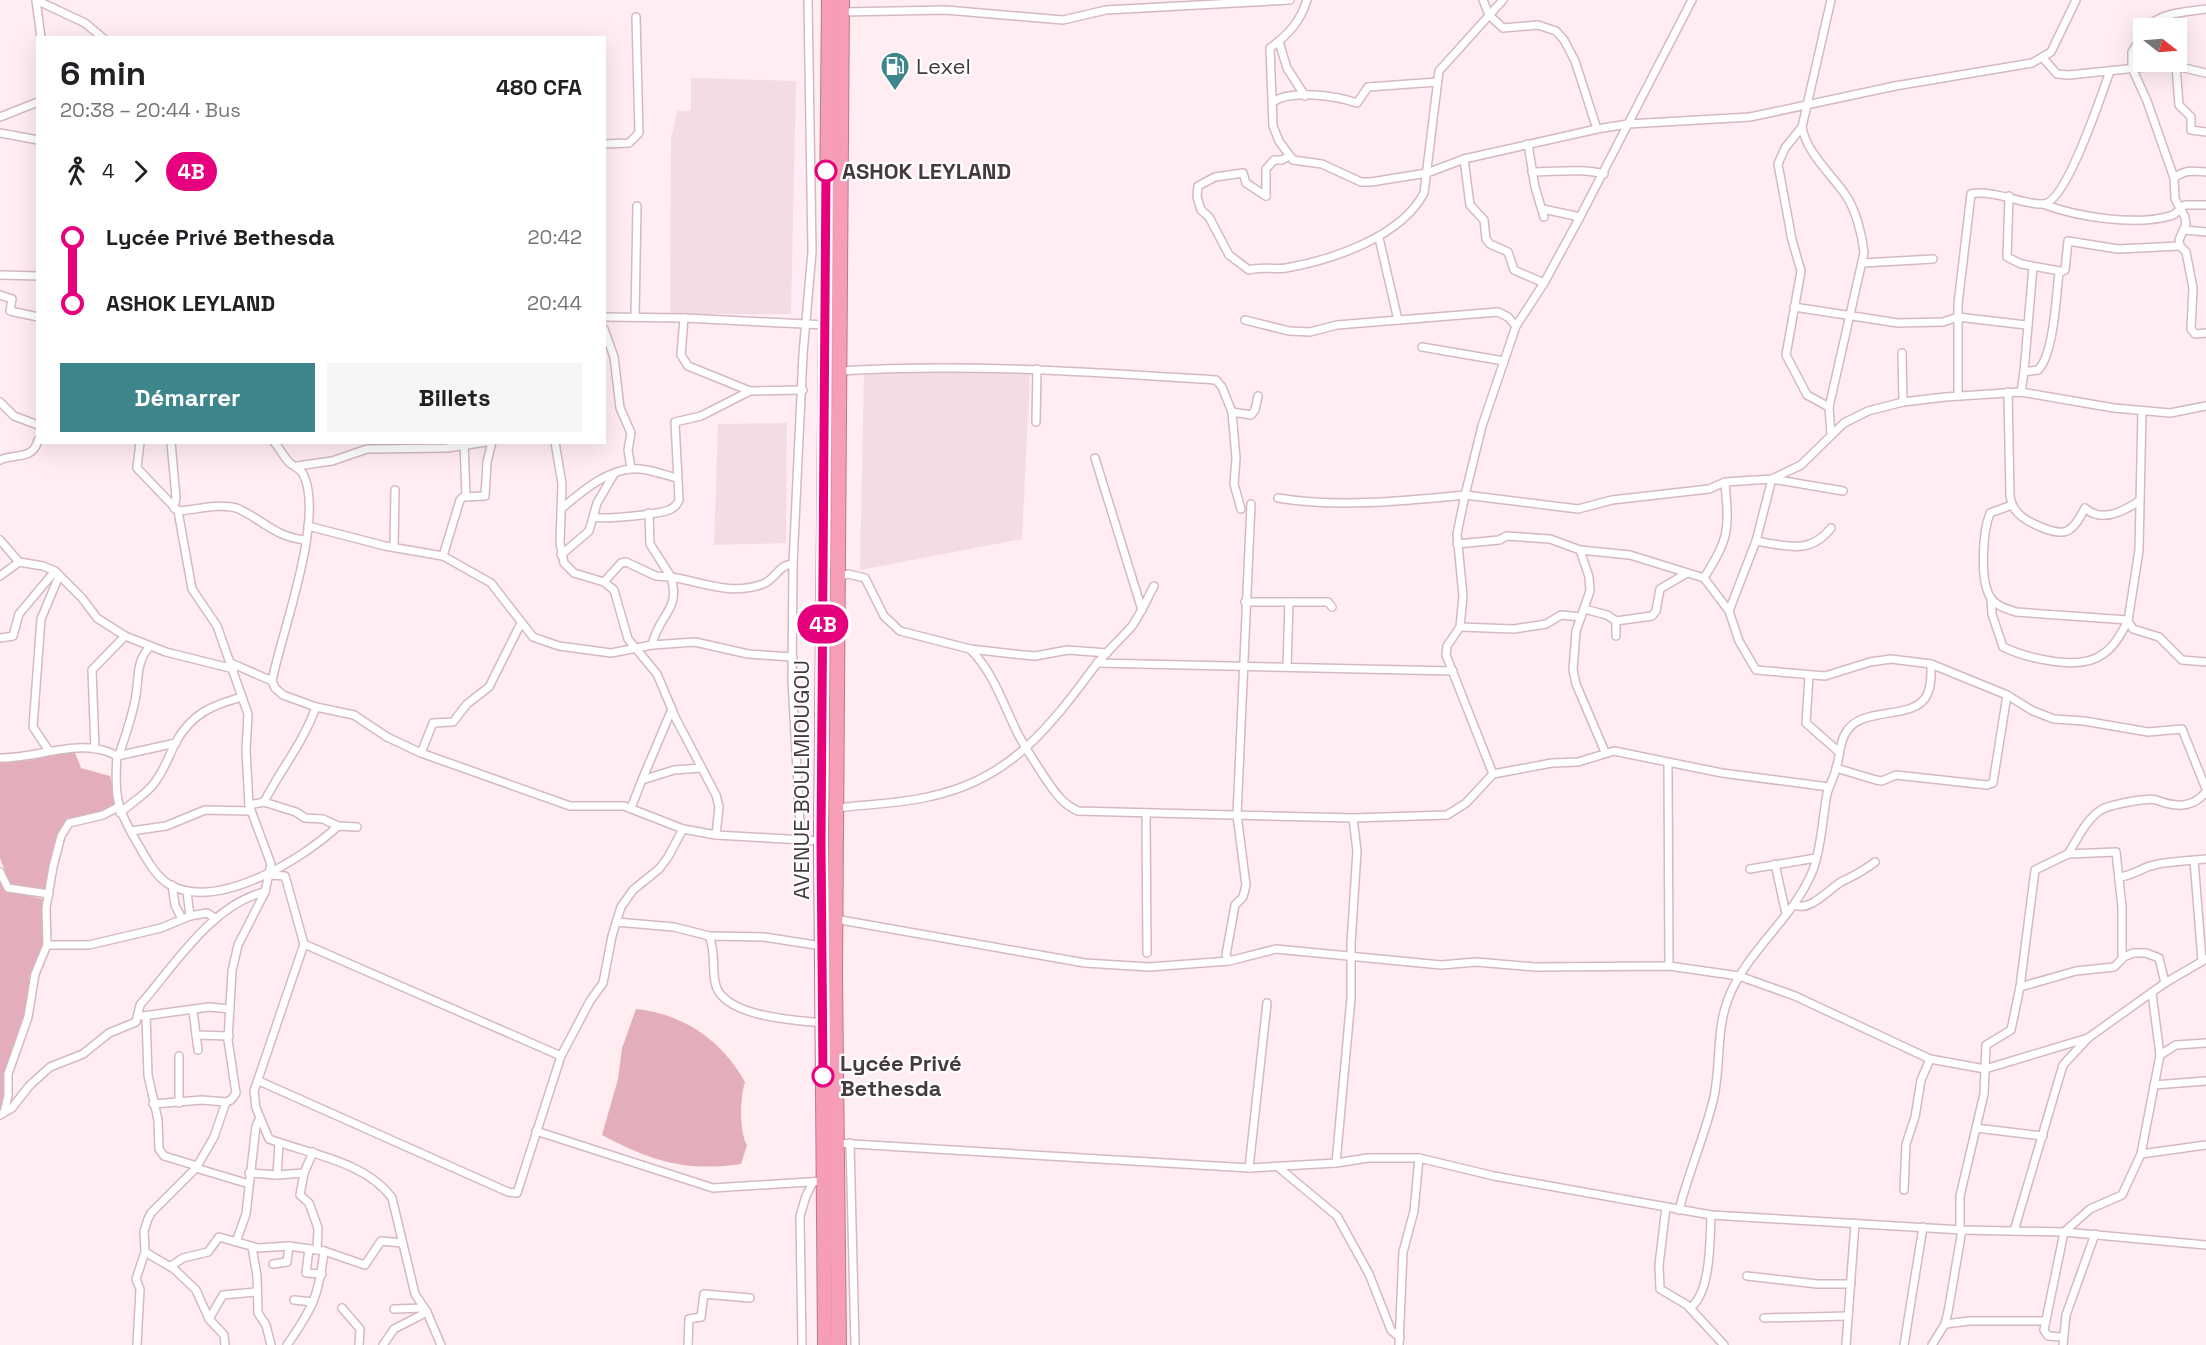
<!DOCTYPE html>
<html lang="fr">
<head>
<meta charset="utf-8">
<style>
  body { margin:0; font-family:"Space Grotesk",sans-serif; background:#f6f6f6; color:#202124; height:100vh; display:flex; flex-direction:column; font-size:22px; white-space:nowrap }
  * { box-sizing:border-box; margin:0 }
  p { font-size:20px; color:#757577 }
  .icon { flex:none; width:33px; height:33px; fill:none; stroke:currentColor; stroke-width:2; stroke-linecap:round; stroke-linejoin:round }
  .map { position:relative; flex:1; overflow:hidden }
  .sheet { position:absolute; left:36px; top:36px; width:570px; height:408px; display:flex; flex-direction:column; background:#fff; border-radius:0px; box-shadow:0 6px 24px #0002 }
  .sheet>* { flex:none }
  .badge { padding:0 12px; border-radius:20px; font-size:21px; line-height:39px }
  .needle { width:39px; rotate:107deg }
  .tools { position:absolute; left:2133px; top:18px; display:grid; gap:12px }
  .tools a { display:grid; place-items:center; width:54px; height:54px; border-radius:0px; background:#fff; box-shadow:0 6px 24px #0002; font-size:30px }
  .map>.badge { position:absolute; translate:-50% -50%; box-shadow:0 0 0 3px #fff }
  .legs { display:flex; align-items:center; gap:9px; height:66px; padding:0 24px; font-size:20px }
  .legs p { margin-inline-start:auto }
  .summary { display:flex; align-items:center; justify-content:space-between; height:102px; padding:0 24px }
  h1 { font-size:33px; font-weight:600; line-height:45px }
  .button { display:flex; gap:12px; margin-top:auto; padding:12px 24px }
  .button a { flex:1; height:69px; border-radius:0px; background:#3e868b; color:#fff; font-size:24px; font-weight:600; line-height:69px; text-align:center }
  .button a+a { background:#f6f6f6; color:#202124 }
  ul { padding:0 24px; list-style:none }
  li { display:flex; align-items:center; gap:21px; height:66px; font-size:22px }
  li i { display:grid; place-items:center; width:9px; height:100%; margin:0 8px; background:currentColor }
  li i::after { content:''; width:15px; height:15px; margin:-8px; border:4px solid; border-radius:50%; background:#fff }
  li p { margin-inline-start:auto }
  li:first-child i { background:linear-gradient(#0000 50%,currentColor 0) }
  li:last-child i { background:linear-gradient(currentColor 50%,#0000 0) }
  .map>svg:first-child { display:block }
</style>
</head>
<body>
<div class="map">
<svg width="2206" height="1345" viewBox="0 0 2206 1345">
  <rect width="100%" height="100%" fill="#ffedf2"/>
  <!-- built -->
  <g fill="#f3dde3">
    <path d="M691 78 796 81 791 314H670L671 139 677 111H691Z"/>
    <path d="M864 372 1030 374 1022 539 860 570Z"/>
    <path d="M787 423 786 543 714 545 718 424Z"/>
  </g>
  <!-- green -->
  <g fill="#e4adbc">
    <path d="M74 750 81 768 110 776 117 807C98 816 75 812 61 828L46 891 10 884 0 858V762L32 760Z"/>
    <path d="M0 877 6 891 43 899 42 947 29 977 30 991 5 1105 0 1112Z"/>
    <path d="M636 1009C683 1014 722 1040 745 1082 740 1097 739 1132 747 1145L741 1164C685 1172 651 1161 602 1135L618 1079 622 1048Z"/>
  </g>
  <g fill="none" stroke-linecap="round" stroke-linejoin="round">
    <!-- street casing -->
    <g stroke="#d5b9c1" stroke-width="10">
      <g id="street">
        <path d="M36 0 85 23 103 38"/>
        <path d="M36 0 41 38"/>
        <path d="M1307 0C1300 22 1289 34 1270 48L1273 126 1279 141 1293 160 1322 164 1361 182H1371L1427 173 1464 159 1597 129 1628 124 1750 117 1895 86 2032 63 2051 52 2076 0"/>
        <path d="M1483 0 1489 15 1503 28 1538 25 1556 31 1564 40 1575 61 1597 129"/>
        <path d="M841 12 946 10 1063 20 1106 10 1290 0"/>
        <path d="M2147 28C2160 12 2187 12 2206 9"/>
        <path d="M2144 33 2132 52V68L2147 101 2174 178"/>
        <path d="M1279 42 1287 68 1305 96"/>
        <path d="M2043 58 2057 74 2069 75 2166 65 2176 66 2179 105 2191 117V130L2206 132"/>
        <path d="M2176 66 2205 73"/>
        <path d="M1273 102C1290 89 1337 96 1357 103L1368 87 1437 82"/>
        <path d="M0 117 38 102"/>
        <path d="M1802 127 1785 148 1778 164 1792 240 1801 271 1786 355 1807 395 1829 407"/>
        <path d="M0 133 38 140"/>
        <path d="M604 144 629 143 639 133 636 17"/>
        <path d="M1528 144 1535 187 1544 217"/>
        <path d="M1464 159 1470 205 1484 220 1486 239 1490 244 1508 252 1514 270 1544 283"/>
        <path d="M1532 172C1555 172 1582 168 1604 174"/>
        <path d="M2206 172C2193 171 2186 169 2174 178L2175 199 2185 217 2186 224 2179 240 2180 246 2186 252 2193 288 2191 329 2195 334 2206 333"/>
        <path d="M1266 196 1246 183 1243 173 1215 177 1198 186 1197 197 1201 210 1209 217 1229 255 1249 270C1261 266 1274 270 1286 268 1332 260 1401 237 1424 193L1439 71 1503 0"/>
        <path d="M1266 196V169L1274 160H1282L1289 156"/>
        <path d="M2009 196 2007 257 2021 264 2060 271"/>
        <path d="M2043 204C2077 217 2135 226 2170 216 2177 215 2179 208 2185 205H2206"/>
        <path d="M1543 209 1580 217"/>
        <path d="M2185 230 2206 232"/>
        <path d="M1379 238 1398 320"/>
        <path d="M1863 263 1933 259"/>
        <path d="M0 275 38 276"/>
        <path d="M0 295 12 299 10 311 38 317"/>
        <path d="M1794 307 1898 323 1943 322 1958 317 2026 325"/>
        <path d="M604 317 684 318 825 325"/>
        <path d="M635 317 637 206"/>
        <path d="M684 318 681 355 688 366 750 391 803 390"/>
        <path d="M1245 320 1289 331 1310 332 1337 325 1498 312 1508 317 1516 326"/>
        <path d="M604 329 614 357 620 408 631 433 628 450 631 468"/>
        <path d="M1422 347 1504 361"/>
        <path d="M1902 353 1903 402"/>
        <path d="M839 371C965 363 1090 372 1216 380L1222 387 1232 412 1236 458 1234 484 1241 509"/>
        <path d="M2024 372 2033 267"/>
        <path d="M2008 392 2010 496C2011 503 2013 508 2018 513 2026 522 2056 536 2067 531 2076 527 2081 515 2085 508 2101 523 2123 512 2139 501"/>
        <path d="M2021 392 2024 372 2038 370C2054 354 2056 297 2059 273L2065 270 2068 241 2118 249 2180 246"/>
        <path d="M1958 396V304L1971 194C1994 189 2026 206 2044 204 2067 201 2102 93 2110 71"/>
        <path d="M0 402 14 416 38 425"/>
        <path d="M2142 411 2139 550 2128 621 2133 629 2159 637 2182 660 2206 662"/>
        <path d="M1232 412 1251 415 1255 410 1258 396"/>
        <path d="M1036 422 1037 369"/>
        <path d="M1831 434 1829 407 1864 253C1862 234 1856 210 1845 194 1831 174 1806 152 1802 127L1831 0"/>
        <path d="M171 442 176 498 174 508"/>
        <path d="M464 442 466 496"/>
        <path d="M555 442 562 484 560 543 564 563 574 573 604 582 614 590 628 639 657 674 676 719 716 795 719 807 716 835"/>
        <path d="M1095 458 1142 610"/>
        <path d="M0 460C14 453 33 461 38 440"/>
        <path d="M297 466 332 461 367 449 447 448 486 442"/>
        <path d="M1278 498C1338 508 1404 501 1465 495L1482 426 1516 326 1544 283 1580 217 1692 0"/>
        <path d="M1251 504 1237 815 1246 885 1243 897 1235 905 1226 955 1229 961 1276 949 1441 965 1476 962 1535 967 1669 966 1739 976 1795 996 1930 1059 1985 1069 2088 1038"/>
        <path d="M561 509C582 491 611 466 640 469 652 470 665 475 677 478"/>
        <path d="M178 511C195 510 223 502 239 509 264 521 275 537 306 540"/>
        <path d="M649 513 650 544 671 577C703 582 730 596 763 584 776 579 778 565 793 564"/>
        <path d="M595 517C604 520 660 514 669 510 675 507 677 505 679 500L675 422 701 416 750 391"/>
        <path d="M308 526 385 546 443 556 491 583 533 637 559 646 611 653 652 645 695 642 748 654 793 657"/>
        <path d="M0 540 19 562 43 566 55 571 82 598 97 618 125 636 166 652 234 669"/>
        <path d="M1756 541C1787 546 1810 555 1831 528"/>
        <path d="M1457 544 1499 540 1507 536 1550 539 1580 550 1630 555 1704 578 1729 611 1739 641 1756 670 1825 676 1870 662 1891 659 1931 664 2007 695 2033 711 2054 719 2084 721 2148 732 2182 729 2206 789"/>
        <path d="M394 547 395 490"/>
        <path d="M1580 550 1589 577 1590 591 1576 631 1573 670 1576 684 1605 752"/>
        <path d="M561 555 589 531 597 503 614 474"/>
        <path d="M443 556 460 500 463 497 485 496 487 462 492 442"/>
        <path d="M0 576 19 562"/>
        <path d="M838 577 848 574 865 578 884 616 900 631 970 649 1014 654 1035 656 1068 650 1107 653"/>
        <path d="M1704 578C1730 536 1729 531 1725 482"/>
        <path d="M604 582 621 563 626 562 656 576 671 577C681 611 659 613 652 645"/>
        <path d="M1991 598 1992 614 2003 647C2027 658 2080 672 2103 654 2115 646 2122 633 2128 620L2016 612C2007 609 1996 606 1991 598 1979 581 1983 531 1990 513L2012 505"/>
        <path d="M1245 602H1289"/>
        <path d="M1584 609 1607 615 1616 621V636"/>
        <path d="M1729 611 1756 541 1772 479 1843 491"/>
        <path d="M1616 621 1652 616 1656 611 1660 589 1687 573"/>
        <path d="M1460 627 1514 629 1546 624 1561 615 1581 617"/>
        <path d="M0 638 13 636 19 614 55 571"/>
        <path d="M970 649C993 672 1002 701 1016 730 1024 747 1035 762 1045 778 1055 792 1062 804 1078 811L1353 818 1447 815 1466 803 1493 774 1552 763 1578 762 1614 751 1722 773 1829 787"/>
        <path d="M231 663 272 681 275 688 283 695 316 707 354 715 387 737 421 753 570 806H624L683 829 716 835 821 841"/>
        <path d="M1097 663 1453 671"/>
        <path d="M1287 667 1289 602H1328L1332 607"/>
        <path d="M1809 676 1806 723 1839 752"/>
        <path d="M272 681C282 631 324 521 304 476 301 469 297 468 291 464 285 460 280 448 274 442"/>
        <path d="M672 709 642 780 674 770 701 768"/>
        <path d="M95 749 92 670 125 636"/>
        <path d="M49 751 33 727 41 619 59 576"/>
        <path d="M421 753 433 723 453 722 467 704 489 687 521 623"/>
        <path d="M119 755C125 736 133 715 136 695 139 676 136 662 150 646"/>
        <path d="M117 756 176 743"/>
        <path d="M0 758C37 759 83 736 117 756 114 799 117 809 139 846 147 860 156 877 170 885 218 911 303 859 338 826L357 827"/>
        <path d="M1668 763 1669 966"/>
        <path d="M1836 768 1876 780 1882 781 1896 775 1987 785 1993 783 2007 695"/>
        <path d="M1493 774 1446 655 1447 646 1460 627 1463 596 1457 534 1465 495 1578 509 1612 500 1709 489 1725 482 1772 479 1801 465 1844 423 1868 411 1903 402 1945 397 2021 392 2114 408 2170 413 2206 406"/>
        <path d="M264 802 296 812 305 818 323 819 338 826"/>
        <path d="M249 805 264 802C281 769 303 743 316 707"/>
        <path d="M631 808 642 780"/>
        <path d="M836 808C868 804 901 804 932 796 1010 779 1049 728 1095 666 1106 652 1120 640 1132 626 1141 613 1147 599 1154 586"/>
        <path d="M120 813C130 804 143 796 152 786 164 772 168 757 176 742 192 713 213 705 242 697"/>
        <path d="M1146 813 1147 953"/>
        <path d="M131 831 166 826 205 810 251 811"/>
        <path d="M801 842 792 680 793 564 803 354 812 252 808 0"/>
        <path d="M2068 854C2077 840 2086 819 2101 810 2108 805 2149 797 2156 800 2175 807 2192 809 2206 792"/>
        <path d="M2194 860 2202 960"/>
        <path d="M1775 864 1786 914"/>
        <path d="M1750 869 1816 858"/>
        <path d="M0 872 8 888 49 894"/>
        <path d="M269 875 285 876 304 944 561 1056"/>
        <path d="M2119 877C2136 875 2140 868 2154 865 2171 861 2189 861 2206 859"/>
        <path d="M172 885 175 905 182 919"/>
        <path d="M187 892 190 916"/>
        <path d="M1795 905C1810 912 1829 889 1841 882 1855 875 1862 872 1875 862"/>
        <path d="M835 919 1085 963 1149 967 1229 961"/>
        <path d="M616 922 674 927 709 936C717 956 711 970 716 986 726 1017 795 1020 822 1023"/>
        <path d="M709 936 764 937 822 946"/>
        <path d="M304 944 254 1091 256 1108 269 1139C309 1154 365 1161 392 1198L415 1294 427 1312 441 1345"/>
        <path d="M47 945H89L161 928 190 916 207 913 215 918"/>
        <path d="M2020 987 2076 971 2114 967 2124 957 2133 953H2146L2159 958 2165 983"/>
        <path d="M193 1011 198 1050"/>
        <path d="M143 1016 209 1007 230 1009"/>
        <path d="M146 1016 148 1075 158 1120 159 1149 164 1156 197 1166"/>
        <path d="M196 1035 229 1036"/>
        <path d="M2160 1055 2176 1045 2206 1043"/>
        <path d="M259 1081 508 1192 517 1193 561 1056 590 1001 603 983 612 936 621 907 633 890 659 869 668 857 683 829"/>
        <path d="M2154 1085 2206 1081"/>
        <path d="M179 1103V1056"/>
        <path d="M153 1104 202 1100 226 1102"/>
        <path d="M4 1112 8 1096V1074L28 1017 35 974 47 945 46 908 53 867 61 836 69 823 103 815 118 807"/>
        <path d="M0 1115 12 1108 29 1086 50 1067 83 1054 109 1033 136 1022 140 1005C174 966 212 904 265 892"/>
        <path d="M1976 1128 2043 1136"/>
        <path d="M536 1131 713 1188 824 1181"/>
        <path d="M836 1143 1249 1168 1336 1163 1368 1158H1419L1494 1176 1711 1215 1962 1230 2064 1232 2206 1245"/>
        <path d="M850 1143 855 1345"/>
        <path d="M313 1152 304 1173 300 1195 309 1203 318 1228 317 1250"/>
        <path d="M2141 1154 2206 1145"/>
        <path d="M1336 1163 1351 998V944L1357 851 1353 818"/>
        <path d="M1278 1167 1337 1216 1369 1274 1391 1330 1400 1338"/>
        <path d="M196 1168 249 1184"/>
        <path d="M1249 1168 1267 1003"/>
        <path d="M249 1173 277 1175 279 1143"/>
        <path d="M277 1175 304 1173"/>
        <path d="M1904 1190 1906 1144 1915 1117 1921 1080 1930 1059"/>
        <path d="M1666 1207 1659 1265 1660 1289 1687 1305 1724 1345"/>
        <path d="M1679 1210C1689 1171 1705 1135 1714 1097 1721 1063 1716 1031 1728 999 1747 950 1794 918 1813 870 1822 845 1822 820 1827 794 1829 785 1834 778 1836 769 1840 757 1839 745 1845 734 1860 704 1914 722 1927 695 1932 685 1931 674 1931 664"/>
        <path d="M1960 1230V1196L1984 1094 1986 1045 2011 1030 2020 987 2035 870 2068 854 2116 852 2122 907V959"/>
        <path d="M2014 1231 2063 1065 2088 1038 2165 983 2206 959"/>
        <path d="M236 1242 246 1214 256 1126 259 1120"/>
        <path d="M252 1247 257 1276 258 1313 266 1325 271 1345"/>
        <path d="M309 1249 306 1273 322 1274"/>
        <path d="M145 1252 174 1269 196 1290 209 1319 224 1335 225 1345"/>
        <path d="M273 1264 287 1262 289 1246"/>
        <path d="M171 1266 183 1258 208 1252 219 1237 258 1248 289 1246 324 1251 365 1265 381 1241 402 1243"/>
        <path d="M1747 1276 1817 1284H1851"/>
        <path d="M294 1300 313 1302"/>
        <path d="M342 1308 360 1329 359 1345"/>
        <path d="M1690 1308C1711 1293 1710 1240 1711 1215"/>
        <path d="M394 1309 424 1308"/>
        <path d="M1764 1318 1848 1316"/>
        <path d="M209 1319 223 1295 257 1292"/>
        <path d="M1945 1324 1969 1321H2046"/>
        <path d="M2063 1337 2048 1336 2044 1330 2064 1232 2090 1209 2122 1195 2141 1154 2160 1055 2152 993"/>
        <path d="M137 1345 140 1289 136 1279 145 1252 144 1231 148 1219 151 1213 196 1168 214 1137 226 1102 231 1100 236 1093 228 1040 232 971 238 945 265 892 271 864 249 805 246 750 248 714 217 626 192 589 178 511 137 468 140 442"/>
        <path d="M287 1345C313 1308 319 1295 324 1251"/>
        <path d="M383 1345 394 1329 427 1312"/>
        <path d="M688 1345 689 1319 701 1317 704 1294 750 1298"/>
        <path d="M802 1345 800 1216 806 1196 813 1182"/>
        <path d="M1399 1345 1403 1252 1414 1211 1419 1158"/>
        <path d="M1846 1345 1855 1223"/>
        <path d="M1904 1345 1923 1227"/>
        <path d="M1932 1345 1945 1324 1948 1312 1962 1230"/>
        <path d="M2063 1345 2066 1315 2095 1234"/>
      </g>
    </g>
    <!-- highway casing -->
    <g stroke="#b87a8d" stroke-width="16">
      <g id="highway">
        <path d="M825 1345 821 841 829 0"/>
        <path d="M839 1345 835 974 842 0"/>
      </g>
    </g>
    <!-- street -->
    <use href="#street" stroke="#fff" stroke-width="7"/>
    <!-- highway -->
    <use href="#highway" stroke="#f69db8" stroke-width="14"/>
  </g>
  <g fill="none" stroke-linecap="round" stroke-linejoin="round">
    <!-- line-1 casing -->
    <g stroke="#fff" stroke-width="14">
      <path id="line-1" d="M823 1076 821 841 826 171"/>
    </g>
    <!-- line-1 -->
    <use href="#line-1" stroke="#e6007e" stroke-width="9"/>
  </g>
  <!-- icons -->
  <defs>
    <g id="fuel-pin" transform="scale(1.5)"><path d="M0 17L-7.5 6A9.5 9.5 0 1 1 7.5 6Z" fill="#3e868b" stroke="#fff"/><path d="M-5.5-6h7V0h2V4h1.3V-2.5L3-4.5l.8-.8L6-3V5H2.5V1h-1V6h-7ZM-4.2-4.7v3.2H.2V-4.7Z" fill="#fff"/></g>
  </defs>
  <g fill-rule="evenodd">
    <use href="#fuel-pin" x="895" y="66"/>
  </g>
  <!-- markers -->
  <g fill="#fff" stroke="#e6007e" stroke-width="3">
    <circle cx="826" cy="171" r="10"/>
    <circle cx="823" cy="1076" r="10"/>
  </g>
  <g text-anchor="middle" stroke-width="4.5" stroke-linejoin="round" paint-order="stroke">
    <!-- poi labels -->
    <g font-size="22" fill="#453a3d" stroke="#fff" text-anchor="start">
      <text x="916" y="74">Lexel</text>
    </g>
    <!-- stop labels -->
    <g font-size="22" font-weight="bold" fill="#453a3d" stroke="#fff" text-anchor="start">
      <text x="842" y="179">ASHOK LEYLAND</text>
      <text x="840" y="1071">Lycée Privé<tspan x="840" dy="25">Bethesda</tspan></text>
    </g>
    <!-- street labels -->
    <g font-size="22" fill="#453a3d" stroke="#fff">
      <text transform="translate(801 780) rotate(-90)" y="8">AVENUE BOULMIOUGOU</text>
    </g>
  </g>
</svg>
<div class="tools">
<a><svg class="needle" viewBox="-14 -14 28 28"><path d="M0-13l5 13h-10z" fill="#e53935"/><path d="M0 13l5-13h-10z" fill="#757577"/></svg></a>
</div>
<b class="badge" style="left:823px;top:624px;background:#e6007e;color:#fff">4B</b>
<section class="sheet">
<div class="summary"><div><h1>6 min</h1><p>20:38 – 20:44 · Bus</p></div><b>480 CFA</b></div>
<div class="legs"><svg class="icon" aria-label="walk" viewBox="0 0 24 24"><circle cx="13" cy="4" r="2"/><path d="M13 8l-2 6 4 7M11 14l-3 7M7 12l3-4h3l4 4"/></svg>4<svg class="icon" aria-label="forward" viewBox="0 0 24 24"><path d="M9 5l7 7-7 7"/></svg><b class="badge" style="background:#e6007e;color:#fff">4B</b></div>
<ul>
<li><i style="color:#e6007e"></i><b>Lycée Privé Bethesda</b><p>20:42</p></li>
<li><i style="color:#e6007e"></i><b>ASHOK LEYLAND</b><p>20:44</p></li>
</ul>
<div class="button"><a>Démarrer</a><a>Billets</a></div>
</section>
</div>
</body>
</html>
